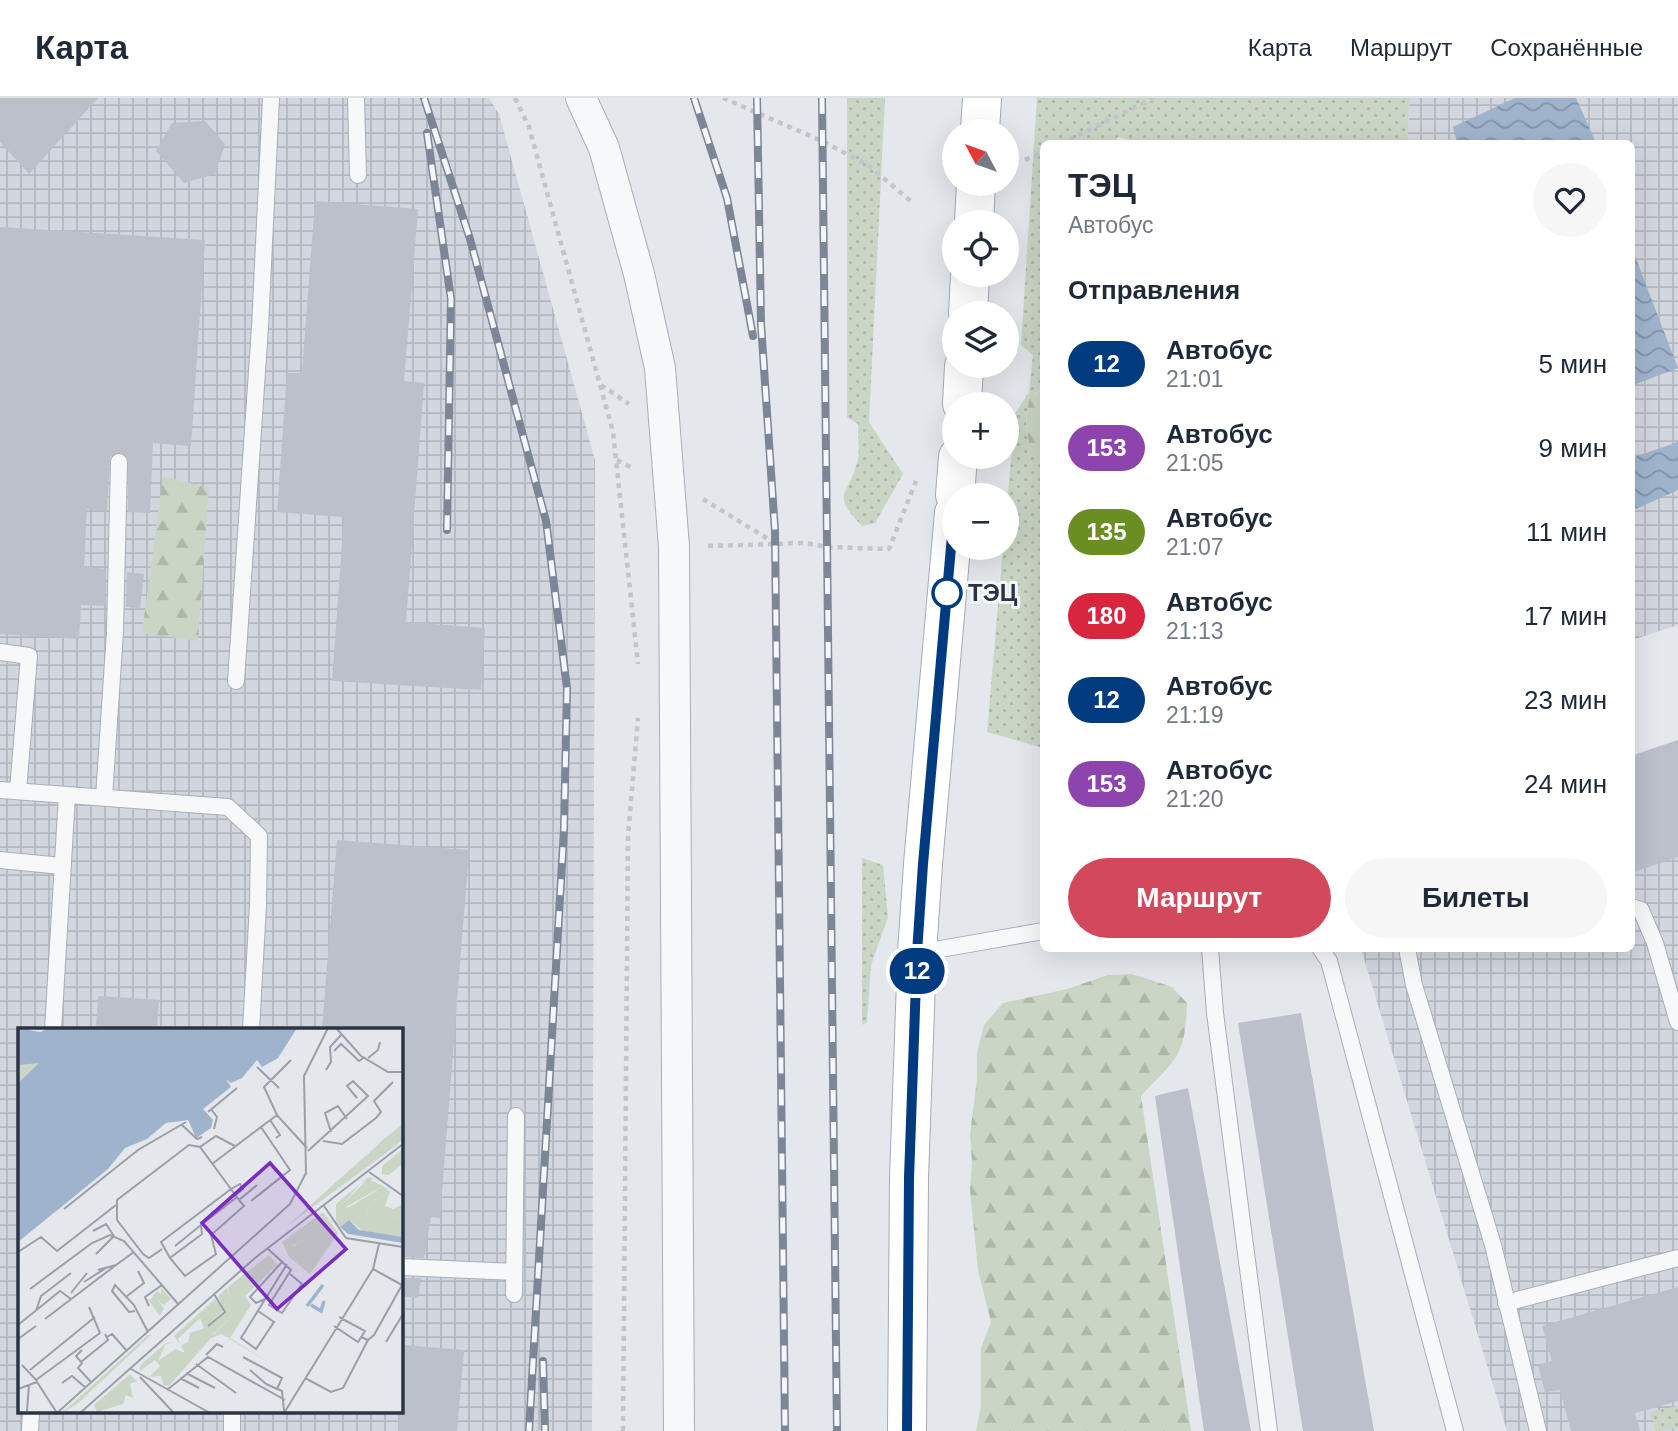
<!DOCTYPE html>
<html lang="ru">
<head>
<meta charset="utf-8">
<style>
  body { margin:0; font-family:Helvetica,sans-serif; background:#f6f6f7; color:#1f2937; height:100vh; display:flex; flex-direction:column; font-size:26px; white-space:nowrap }
  * { box-sizing:border-box; margin:0 }
  p { font-size:23px; color:#747a83 }
  .icon { flex:none; width:38px; height:38px; fill:none; stroke:currentColor; stroke-width:2; stroke-linecap:round; stroke-linejoin:round }
  .map { position:relative; flex:1; overflow:hidden }
  .side { position:absolute; left:1040px; top:42px; width:595px; height:812px; display:flex; flex-direction:column; background:#fff; border-radius:10px; box-shadow:0 7px 28px #0002 }
  .side>* { flex:none }
  .badge { padding:0 14px; border-radius:23px; font-size:24px; line-height:46px }
  .needle { width:46px; rotate:311deg }
  .buttons { position:absolute; left:942px; top:21px; display:grid; gap:14px }
  .buttons a { display:grid; place-items:center; width:77px; height:77px; border-radius:50%; background:#fff; box-shadow:0 7px 28px #0002; font-size:35px }
  .map>.badge { position:absolute; translate:-50% -50%; box-shadow:0 0 0 4px #fff }
  h2 { padding:0 28px; font-size:26px; line-height:63px }
  .round { display:grid; place-items:center; flex:none; width:74px; height:74px; border-radius:37px; background:#f6f6f7 }
  .summary { display:flex; align-items:center; justify-content:space-between; height:119px; padding:0 28px }
  h1 { font-size:33px; font-weight:700; line-height:52px }
  .button { display:flex; gap:14px; margin-top:auto; padding:14px 28px }
  .button a { flex:1; height:80px; border-radius:42px; background:#d1495b; color:#fff; font-size:28px; font-weight:700; line-height:80px; text-align:center }
  .button a+a { background:#f6f6f7; color:#1f2937 }
  ul { padding:0; list-style:none }
  li { display:flex; align-items:center; gap:21px; height:84px; padding:0 28px }
  li div { flex:1 }
  li b { display:block; font-size:26px }
  li em { font-style:normal }
  li .badge { min-width:77px; font-weight:700; text-align:center }
  header { display:flex; align-items:center; gap:42px; box-sizing:border-box; height:98px; padding:0 35px; background:#fff; border-bottom:2px solid #e0e1e3 }
  header strong { font-size:33px }
  nav { display:flex; gap:38px; margin-inline-start:auto; font-size:24px }
  .map>svg:first-child { display:block }
</style>
</head>
<body>
<header>
<strong>Карта</strong>
<nav><a>Карта</a><a>Маршрут</a><a>Сохранённые</a></nav>
</header>
<div class="map">
<svg width="1678" height="1333" viewBox="0 0 1678 1333">
  <defs>
    <pattern id="industrial-grid" width="8" height="8" patternUnits="userSpaceOnUse" patternTransform="scale(1.75)"><rect width="8" height="8" fill="#d2d6de"/><path d="M0 4h8M4 0v8" fill="none" stroke="#b4b8c0"/></pattern>
    <pattern id="grass-dots" width="8" height="8" patternUnits="userSpaceOnUse" patternTransform="scale(1.75)"><rect width="8" height="8" fill="#c9d6c5"/><path d="M2 2h.1M6 6h.1" fill="none" stroke="#adb8ab" stroke-width="1.8" stroke-linecap="round"/></pattern>
    <pattern id="forest-firs" width="22" height="20" patternUnits="userSpaceOnUse" patternTransform="scale(1.75)"><rect width="22" height="20" fill="#c9d6c5"/><path d="M5 1l3.5 6h-7zM16 11l3.5 6h-7z" fill="#adb8ab"/></pattern>
    <pattern id="water-waves" width="16" height="10" patternUnits="userSpaceOnUse" patternTransform="scale(1.75)"><rect width="16" height="10" fill="#9fb4cc"/><path d="M0 5q4-4 8 0t8 0" fill="none" stroke="#8293a7"/></pattern>
  </defs>
  <rect width="100%" height="100%" fill="#e4e7ec"/>
  <!-- industrial -->
  <g fill="url(#industrial-grid)" fill-rule="evenodd">
    <path d="M0 0H489L499 16 595 362 592 1333H0ZM19 932H401V1314H19Z"/>
    <path d="M1410 0H1678V527L1632 542 1631 540V46H1407Z"/>
    <path d="M1678 642V1333H1507L1361 851 1631 850V658Z"/>
  </g>
  <!-- grass -->
  <g fill="url(#grass-dots)">
    <path d="M847 0H885L869 324 903 376 875 425 862 428C831 396 847 400 857 365 860 353 858 338 858 326L847 319Z"/>
    <path d="M1037 0H1410L1407 45 1135 46 1129 42 1118 39 1114 45 1043 46V290C1017 305 1025 351 1043 369V650L987 634 1003 450H1006V417L1015 316 1029 294 1033 257 1021 247Z"/>
    <path d="M862 760 883 767 888 819 871 867 867 924 862 927Z"/>
    <path d="M1678 1308V1330L1656 1333 1650 1314Z"/>
  </g>
  <!-- forest -->
  <g fill="url(#forest-firs)">
    <path d="M1043 290V369C1025 351 1025 326 1029 302Z"/>
    <path d="M163 378 209 390 198 543 142 535Z"/>
    <path d="M1132 876 1172 889 1187 905C1185 961 1176 960 1141 998L1191 1333H976L981 1308V1250L991 1224 978 1172 970 1092 972 1064 970 1037 977 980V955L984 927 1003 905 1067 891 1108 877Z"/>
  </g>
  <!-- water -->
  <g fill="url(#water-waves)">
    <path d="M1515 0H1576L1596 45H1457L1453 29Z"/>
    <path d="M1631 148 1678 270 1631 288Z"/>
    <path d="M1678 344V392L1636 411 1631 400V360Z"/>
  </g>
  <!-- building -->
  <g fill="#bbc0ca">
    <path d="M0 0H98L29 76 0 44Z"/>
    <path d="M205 23 225 46 215 76 184 85 156 53 172 25Z"/>
    <path d="M315 103 418 111 404 283 424 285 406 524 485 530 481 592 332 583 344 419 277 414 287 275H302Z"/>
    <path d="M0 129 205 142 191 348 153 345 150 415 128 414V360L119 354 110 359 107 413 87 411 84 468 106 471 105 508 81 507 79 541 0 536Z"/>
    <path d="M127 474 144 476 140 510 126 509Z"/>
    <path d="M1678 642V759L1631 775V658Z"/>
    <path d="M337 742 469 752 440 1120 431 1119 424 1160 401 1159V932H322Z"/>
    <path d="M98 898 159 902 157 932H96Z"/>
    <path d="M1301 915 1374 1333H1303L1238 925Z"/>
    <path d="M1188 990 1251 1333H1204L1155 998Z"/>
    <path d="M401 1180H421L418 1200 401 1198Z"/>
    <path d="M1678 1189V1303L1635 1315 1640 1333H1571L1560 1292 1545 1294 1538 1267 1552 1263 1542 1228Z"/>
    <path d="M405 1247 464 1252 457 1333H398Z"/>
  </g>
  <g fill="none" stroke-linecap="round" stroke-linejoin="round">
    <!-- service casing -->
    <g stroke="#a9aeb7" stroke-width="18">
      <g id="service">
        <path d="M356 0 358 77"/>
        <path d="M0 554 29 558 18 693"/>
        <path d="M236 583 260 229 271 0"/>
        <path d="M0 692 228 709 259 738 258 807 251 932"/>
        <path d="M104 699 115 534 119 364"/>
        <path d="M0 762 62 768"/>
        <path d="M1631 809 1641 812 1655 845 1678 924"/>
        <path d="M1210 850 1215 915 1269 1333"/>
        <path d="M1320 850 1329 863 1455 1333"/>
        <path d="M1407 850 1414 887 1493 1147 1538 1333"/>
        <path d="M918 855 1043 833"/>
        <path d="M53 932 67 697"/>
        <path d="M401 1169 514 1174"/>
        <path d="M514 1196 516 1018"/>
        <path d="M1506 1205 1678 1160"/>
        <path d="M30 1333 31 1314"/>
        <path d="M232 1333V1314"/>
      </g>
    </g>
    <!-- minor casing -->
    <g stroke="#a9aeb7" stroke-width="32">
      <path id="minor" d="M581 0 604 50 639 176 660 270 674 449 679 1333"/>
    </g>
    <!-- primary casing -->
    <g stroke="#a3abb8" stroke-width="40">
      <g id="primary">
        <path d="M980 33 982 0"/>
        <path d="M974 124 976 86"/>
        <path d="M968 215 970 177"/>
        <path d="M962 306 964 268"/>
        <path d="M955 397 958 359"/>
        <path d="M907 1333 909 1080 917 855 923 766 954 415"/>
      </g>
    </g>
    <!-- path -->
    <g stroke="#c2c5cb" stroke-width="4.5" stroke-dasharray="5 5" stroke-linecap="butt">
      <path d="M515 0 529 29 613 334 638 566"/>
      <path d="M723 0 822 43 868 67 914 106"/>
      <path d="M1060 46 1154 0"/>
      <path d="M1025 62 1043 54"/>
      <path d="M601 287 629 306"/>
      <path d="M617 362 634 371"/>
      <path d="M703 401 773 444"/>
      <path d="M708 448 805 445 827 449 889 451 916 383"/>
      <path d="M623 1333 628 739 638 620"/>
    </g>
    <!-- service -->
    <use href="#service" stroke="#f7f8fa" stroke-width="16"/>
    <!-- minor -->
    <use href="#minor" stroke="#f7f8fa" stroke-width="30"/>
    <!-- primary -->
    <use href="#primary" stroke="#fff" stroke-width="38"/>
    <!-- rail casing -->
    <g stroke="#7d8696" stroke-width="8">
      <g id="rail">
        <path d="M424 0 470 141 546 423 567 590 564 731 529 1333"/>
        <path d="M694 0 727 100 753 238"/>
        <path d="M757 0 761 226 775 433 785 1333"/>
        <path d="M822 0 837 1333"/>
        <path d="M427 35 451 201 447 432"/>
        <path d="M543 1263 545 1333"/>
      </g>
    </g>
    <!-- rail -->
    <use href="#rail" stroke="#f4f6f9" stroke-width="5" stroke-dasharray="16" stroke-linecap="butt"/>
  </g>
  <g fill="none" stroke-linecap="round" stroke-linejoin="round">
    <!-- line casing -->
    <g stroke="#fff" stroke-width="16">
      <path id="line" d="M907 1333 909 1080 917 855 923 766 954 415"/>
    </g>
    <!-- line -->
    <use href="#line" stroke="#003b80" stroke-width="10"/>
  </g>
  <!-- markers -->
  <circle fill="#fff" stroke="#003b80" stroke-width="3.5" cx="947" cy="495" r="14"/>
  <g text-anchor="middle" stroke-width="6" stroke-linejoin="round" paint-order="stroke">
    <!-- stop labels -->
    <g font-size="24" font-weight="bold" fill="#2b3445" stroke="#f4f6f9" text-anchor="start">
      <text x="968" y="503">ТЭЦ</text>
    </g>
  </g>
  <!-- overview -->
  <g transform="translate(18 930)">
    <rect width="385" height="385" fill="#e4e7ec"/>
    <path d="M385 102V111L379 117 269 198 362 115ZM352 149 355 151 343 155 325 176 329 180 337 176 365 158 372 163 351 176 348 188 385 190V209L345 203 331 192 322 199 318 193V176L349 150ZM305 184 320 205 292 246 271 229 264 214ZM301 194 302 201 309 205 306 214 293 229H277L274 218 286 212 281 203ZM143 260 153 271 146 277 140 272 146 280 142 288 131 273 139 263 143 266ZM209 260 212 269 206 276 215 287 194 307 206 304 210 310 203 306 193 310 151 358 145 357 143 348 131 349 142 338 137 332 122 343V337L148 315 156 314 147 317 140 333 157 321 167 325 163 318 170 314 172 305 186 300 182 290 160 311 161 315 156 308 197 271 206 282 188 299 207 284 200 268Z" fill="#c9d6c5" fill-rule="evenodd"/>
    <path d="M7 34H22L0 55V37ZM385 96V108L356 126 362 114ZM385 121 384 136 371 147 364 146V138ZM350 151 365 158 326 180 325 176ZM372 163 367 178 375 181 385 176V190L348 189 351 176ZM301 194 310 206 306 214 294 229H275L272 220 286 212 281 203ZM251 227 259 237 227 268 233 277 212 310 255 337 210 310 207 305 194 308 215 287 206 276 212 269 210 259ZM133 307 59 376 44 385 130 307ZM112 346 119 353 112 356 115 370 108 367 105 376 79 384 76 377Z" fill="#c9d6c5"/>
    <path d="M0 0 22 4 31 0H279L260 30 244 39 239 32 224 50 213 55 208 51 213 59 185 81 195 92 193 100 178 110 170 92 148 95 129 111 107 120 90 141 0 214V55L21 35 0 37ZM331 192 341 202 385 209V215L330 206 322 199Z" fill="#9fb4cc"/>
    <path fill="none" stroke="#9fb4cc" stroke-width="3.5" d="M293 277 303 283 306 273M289 278 305 257"/>
    <path fill="none" stroke="#9a9fa9" stroke-width="2" d="M318 0 343 28 370 44H385M316 23 323 16 341 33 347 29M350 30 360 22 362 14M239 39 261 60M308 42 313 34 312 19 324 6M193 81 199 89 196 101M190 84 219 60M259 87 246 59 273 32M252 92 262 107 258 110M164 97 179 111 184 109M313 104 307 85 320 78 329 91M305 113 324 116 358 90 363 84 356 73 375 54M182 119 198 108 217 118M290 123 350 68 335 53 329 58 339 70M194 136 259 87 289 120M351 144 385 168M213 161 222 156 225 161 218 167M221 172 239 157M233 173 272 142 243 99M306 178 328 210 385 219M46 181 120 122 168 94M75 203 88 196 96 208 78 226M157 218 183 197M249 220 273 242 251 277 264 285 284 256 272 246M144 221 131 230 125 226 99 192V172L171 117 182 119 221 172 226 178 193 207 198 226 167 248 152 230 184 206 183 197 219 169M0 224 23 209 39 223 98 177M152 230 143 214 213 161M355 241 384 257M80 242 98 237 116 224M66 254 88 240M12 261 74 215 92 207 106 213 161 277M53 265 69 245M109 268 126 255 120 243M247 271 238 275 232 269 265 233M131 278 127 269 144 257M18 283 23 268 53 245M117 283 111 284 94 263 97 257 116 277 130 304M240 283 256 294 238 321 223 310 269 236M27 291 98 237M0 297 42 263 53 271M190 298 207 284 196 266M316 298 340 314 347 303 321 289M89 309 94 306 109 323M343 309 350 312 356 307 384 257M0 311 18 298M368 314 385 286M64 322 58 328 64 335 60 340 73 354M188 327 199 316 205 319M225 329 264 350 259 361M63 334 90 312 87 306M178 336 218 365M4 337 19 353M113 341 192 385M12 342 77 289M232 342 248 356M168 345 197 360M122 349 156 385M162 350 181 360M287 350 313 364 325 360 350 312M18 352 82 305 71 279M44 355 54 348 68 360M248 356 264 363 266 383M0 361 19 354 39 385M149 362 190 329 267 372M9 383 11 356M39 385 272 176 288 145 286 48 310 0M62 385 237 230 385 116M266 385 355 241 361 216"/>
    <path fill="#7b2cbf" fill-opacity="0.15" stroke="#7b2cbf" stroke-width="3.5" d="M252 135 328 221 259 281 184 195Z"/>
    <rect width="385" height="385" fill="none" stroke="#2b3445" stroke-width="3.5"/>
  </g>
</svg>
<div class="buttons">
<a><svg class="needle" viewBox="-14 -14 28 28"><path d="M0-13l5 13h-10z" fill="#e53935"/><path d="M0 13l5-13h-10z" fill="#747a83"/></svg></a>
<a><svg class="icon" aria-label="locate" viewBox="0 0 24 24"><circle cx="12" cy="12" r="6"/><path d="M12 2v4M12 18v4M2 12h4M18 12h4"/></svg></a>
<a><svg class="icon" aria-label="layers" viewBox="0 0 24 24"><path d="M12 4l9 5-9 5-9-5zM3 14l9 5 9-5"/></svg></a>
<a>+</a>
<a>−</a>
</div>
<b class="badge" style="left:917px;top:873px;background:#003b80;color:#fff">12</b>
<section class="side">
<div class="summary"><div><h1>ТЭЦ</h1><p>Автобус</p></div><a class="round"><svg class="icon" aria-label="heart" viewBox="0 0 24 24"><path d="M12 20l-8-8c-3-5 5-10 8-4 3-6 11-1 8 4z"/></svg></a></div>
<h2>Отправления</h2>
<ul>
<li><span class="badge" style="background:#003b80;color:#fff">12</span><div><b>Автобус</b><p>21:01</p></div><em>5 мин</em></li>
<li><span class="badge" style="background:#8e44ad;color:#fff">153</span><div><b>Автобус</b><p>21:05</p></div><em>9 мин</em></li>
<li><span class="badge" style="background:#6b8e23;color:#fff">135</span><div><b>Автобус</b><p>21:07</p></div><em>11 мин</em></li>
<li><span class="badge" style="background:#d7263d;color:#fff">180</span><div><b>Автобус</b><p>21:13</p></div><em>17 мин</em></li>
<li><span class="badge" style="background:#003b80;color:#fff">12</span><div><b>Автобус</b><p>21:19</p></div><em>23 мин</em></li>
<li><span class="badge" style="background:#8e44ad;color:#fff">153</span><div><b>Автобус</b><p>21:20</p></div><em>24 мин</em></li>
</ul>
<div class="button"><a>Маршрут</a><a>Билеты</a></div>
</section>
</div>
</body>
</html>
